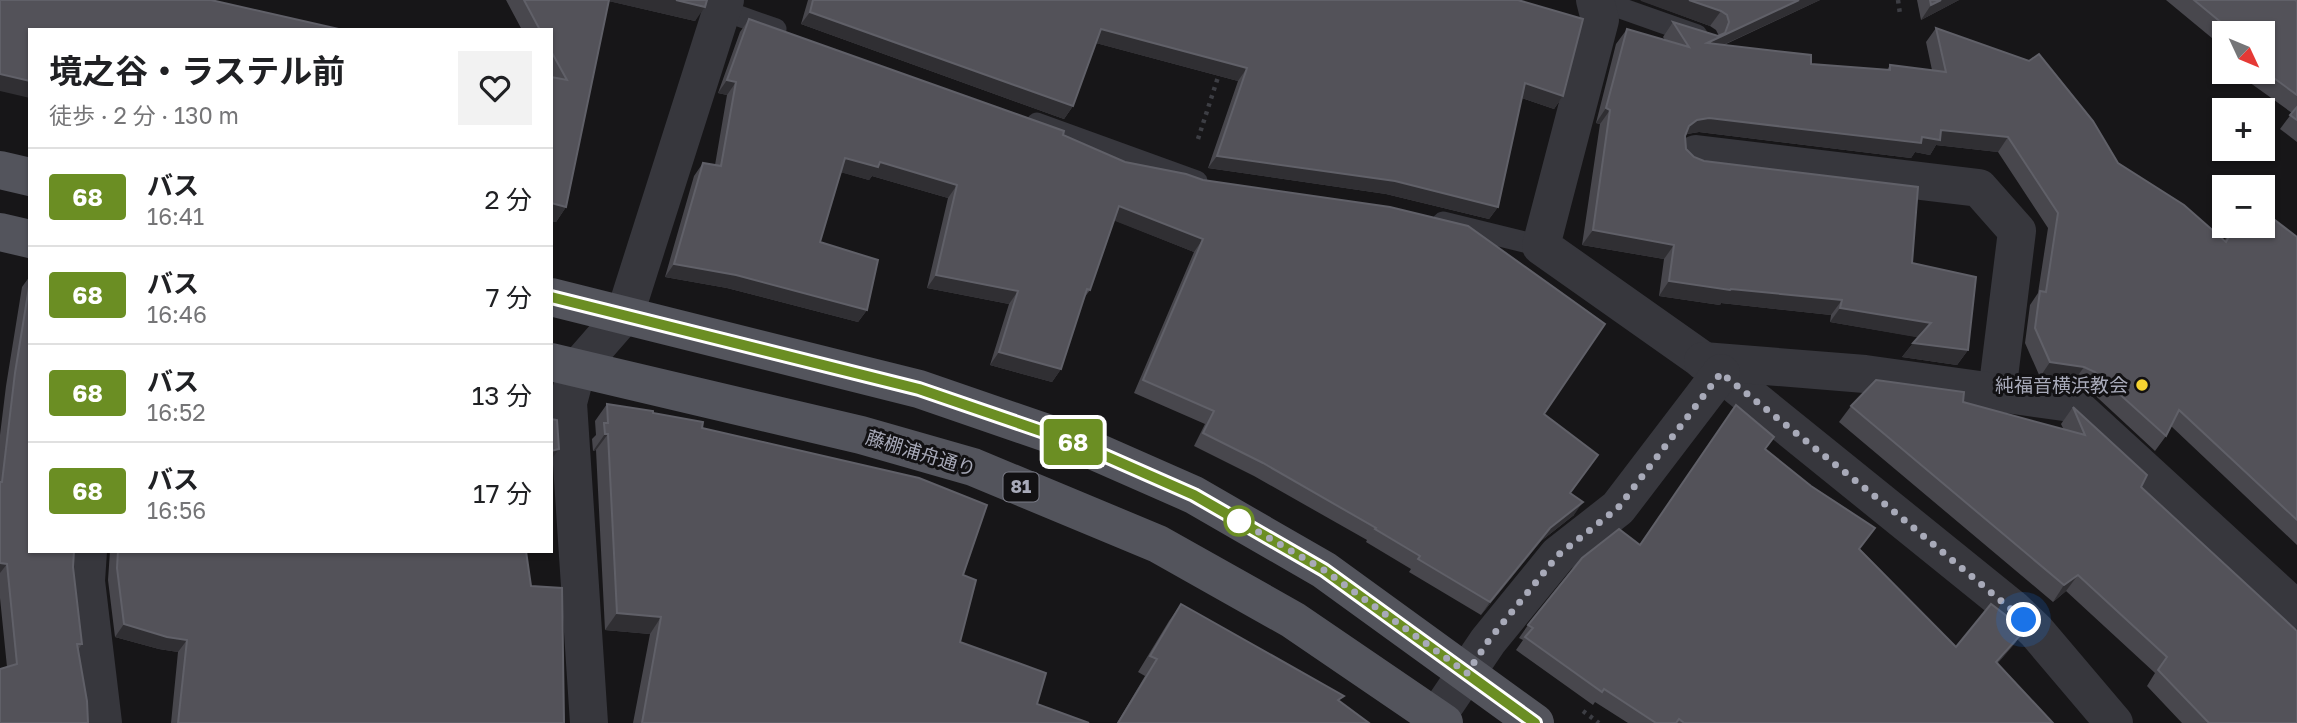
<!DOCTYPE html>
<html lang="ja">
<head>
<meta charset="utf-8">
<style>
  body { margin:0; font-family:"Golos Text","Noto Sans JP",sans-serif; background:#f2f2f2; color:#202124; height:100vh; display:flex; flex-direction:column; font-size:26px; white-space:nowrap }
  * { box-sizing:border-box; margin:0 }
  p { font-size:23px; color:#757577 }
  .icon { flex:none; width:38px; height:38px; fill:none; stroke:currentColor; stroke-width:2; stroke-linecap:round; stroke-linejoin:round }
  .map { position:relative; flex:1; overflow:hidden }
  .details { position:absolute; left:28px; top:28px; width:525px; height:525px; display:flex; flex-direction:column; background:#fff; border-radius:0px; box-shadow:0 2px 5px #0004 }
  .details>* { flex:none }
  .badge { padding:0 14px; border-radius:5px; font-size:24px; line-height:46px }
  .needle { width:46px; rotate:134deg }
  .controls { position:absolute; left:2212px; top:21px; display:grid; gap:14px }
  .controls a { display:grid; place-items:center; width:63px; height:63px; border-radius:0px; background:#fff; box-shadow:0 2px 5px #0004; font-size:35px }
  .you { position:absolute; width:35px; height:35px; margin:-18px; border:5px solid #fff; border-radius:50%; background:#1a73e8; box-shadow:0 0 0 10px #1a73e833 }
  .map>.badge { position:absolute; translate:-50% -50%; box-shadow:0 0 0 4px #fff }
  .round { display:grid; place-items:center; flex:none; width:74px; height:74px; border-radius:0px; background:#f2f2f2 }
  .head { display:flex; align-items:center; justify-content:space-between; height:119px; padding:0 21px }
  h1 { font-size:33px; font-weight:700; line-height:52px }
  ul { padding:0; list-style:none }
  li { display:flex; align-items:center; gap:21px; height:98px; padding:0 21px; border-top:2px solid #e0e0e0 }
  li div { flex:1 }
  li b { display:block; font-size:26px }
  li em { font-style:normal }
  li .badge { min-width:77px; font-weight:700; text-align:center }
  .map>svg:first-child { display:block }
</style>
</head>
<body>
<div class="map">
<svg width="2297" height="723" viewBox="0 0 2297 723">
  <rect width="100%" height="100%" fill="#171618"/>
  <g fill="none" stroke-linecap="round" stroke-linejoin="round">
    <!-- path -->
    <g stroke="#3d3e44" stroke-width="4.5" stroke-dasharray="3.5 5" stroke-linecap="butt">
      <path d="M1898 0 1900 14"/>
      <path d="M1198 139 1220 71"/>
      <path d="M1583 711 1599 723"/>
    </g>
    <!-- service -->
    <g stroke="#37373d" stroke-width="21">
      <path d="M1598 0 1697 35"/>
      <path d="M722 10 776 29"/>
      <path d="M1037 123 1197 181"/>
      <path d="M1443 222 1541 246"/>
    </g>
    <!-- minor -->
    <g stroke="#37373d" stroke-width="38">
      <path d="M1595 0 1600 20 1541 246 1721 373 2013 609 2036 631 2114 723"/>
      <path d="M1696 154 1979 188 2017 231 1997 393"/>
      <path d="M1703 361 1865 374 2071 403 2297 610"/>
      <path d="M88 551 86 581 103 723"/>
      <path d="M1436 718 1488 641 1558 555 1618 508 1721 373"/>
      <path d="M589 723 568 403 577 369 625 314 725 0"/>
    </g>
    <!-- primary -->
    <g stroke="#53545c" stroke-width="38">
      <path d="M0 170 30 177"/>
      <path d="M0 232 30 239"/>
      <path d="M551 297 919 389 1076 443 1194 495 1324 570 1535 723"/>
      <path d="M551 362 861 435 973 467 1158 544 1293 620 1444 723"/>
    </g>
  </g>
  <!-- wall -->
  <g fill="#48474d">
    <path d="M506 0H707L695 21 609 1 566 207 556 222 551 221V30H522Z"/>
    <path d="M808 0H1518L1563 96 1554 109 1522 98 1498 207 1489 219 1386 194 1208 168 1238 81 1096 43 1073 106 1064 119 801 24Z"/>
    <path d="M1640 0H1820L1724 45 1811 64 1887 70 1890 65 1932 70 1926 42 1936 28 2118 163 2224 241 2233 226H2263L2297 237V545L2171 426 2166 436 2155 451 2085 386 2074 381 2040 377 2025 343 2030 305 2038 293 2048 228 1998 152 1936 145 1930 155 1915 152 1911 158 1699 132 1687 134 1685 136 1686 149 1694 157 1912 263 1968 350 1957 365 1902 357 1918 337 1830 322 1831 315 1721 303 1720 305 1659 296 1664 259 1582 245 1600 124 1596 123 1616 44 1627 29 1665 40 1663 37 1673 22 1719 36 1716 30 1710 26Z"/>
    <path d="M1917 0H1959L1921 20Z"/>
    <path d="M2166 0H2295L2297 1V142L2280 129 2292 113 2235 72H2263V33H2224V48Z"/>
    <path d="M749 19 1063 135 1544 414 1570 493 1574 515 1541 541 1481 615 1409 572 1411 569 1366 542 1367 540 1254 476 1194 446 1205 424 1134 393 1194 252 1114 220 1090 290 1084 298 1061 369 1052 382 990 365 1009 304 927 288 948 198 872 176 869 180 841 172 820 242 867 310 858 322 727 288 665 277 694 176 703 163 715 165 727 95 718 93 740 32Z"/>
    <path d="M2224 52V64L2219 60Z"/>
    <path d="M30 276V551L73 567 82 644 78 650 7 667 0 598V435L6 386 22 287Z"/>
    <path d="M1963 402 2064 430 2061 424 2073 407 2141 487 2297 723H2182L2147 686 2155 673 2066 591 2053 602 1839 422 1851 406Z"/>
    <path d="M607 404 653 413 702 428 963 575 960 642 1037 704 1089 723H633L650 634 605 630 596 450 593 451 592 439 596 435 595 421Z"/>
    <path d="M1765 449 1860 549 1956 647 2016 642 1997 664 2053 723H1628L1595 702 1593 705 1516 650 1523 640 1519 638 1528 625 1640 545Z"/>
    <path d="M110 551H526L531 586 564 723H171L178 652 159 649 115 637 108 580Z"/>
    <path d="M1181 604 1339 702 1369 723H1117L1145 676 1138 672 1169 621Z"/>
  </g>
  <!-- shaded-wall -->
  <g fill="#302f33">
    <path d="M604 0H676L705 7 695 21Z"/>
    <path d="M1641 0H1689L1721 11 1710 26 1641 1Z"/>
    <path d="M1799 0H1820L1697 57 1707 43Z"/>
    <path d="M1941 0H1959L1921 20 1931 5Z"/>
    <path d="M810 12 1073 106 1064 119 801 24Z"/>
    <path d="M1101 29 1247 68 1238 81 1092 42Z"/>
    <path d="M0 74 30 81V98L0 91Z"/>
    <path d="M727 80 736 82 727 95 718 93Z"/>
    <path d="M1525 83 1563 96 1554 109 1516 96Z"/>
    <path d="M1606 108 1610 110 1600 124 1596 123Z"/>
    <path d="M1709 118 1922 137 1941 130 2008 137 1998 152 1936 145 1930 155 1915 152 1911 158 1699 132 1687 134 1679 140 1689 126 1697 120Z"/>
    <path d="M1217 156 1395 181 1498 207 1489 219 1386 194 1208 168Z"/>
    <path d="M845 158 880 162 957 185 948 198 872 176 869 180 836 171Z"/>
    <path d="M551 203 566 207 556 222 551 221Z"/>
    <path d="M1119 206 1203 239 1194 252 1110 219Z"/>
    <path d="M1593 230 1674 245 1664 259 1582 245Z"/>
    <path d="M674 264 736 275 867 310 858 322 727 288 665 277Z"/>
    <path d="M936 275 1018 291 1009 304 927 288Z"/>
    <path d="M1669 281 1731 289 1842 300 1831 315 1721 303 1720 305 1659 296Z"/>
    <path d="M1840 308 1931 323 1921 338 1830 322Z"/>
    <path d="M1913 343 1968 350 1957 365 1902 357Z"/>
    <path d="M999 352 1061 369 1052 382 990 365Z"/>
    <path d="M2050 362 2084 367 2074 381 2040 377Z"/>
    <path d="M605 434H608L596 450 593 451Z"/>
    <path d="M559 449 551 460V451Z"/>
    <path d="M1583 502 1574 515 1541 541 1481 615 1490 602 1550 528Z"/>
    <path d="M0 563 7 564 0 573Z"/>
    <path d="M2078 575 2066 591 2053 602 2064 585Z"/>
    <path d="M617 613 661 617 650 634 605 630Z"/>
    <path d="M124 624 187 640 178 652 159 649 115 637Z"/>
    <path d="M2025 630 2016 642 1987 675 1996 662Z"/>
  </g>
  <!-- building -->
  <g fill="#535259" stroke="#606068" stroke-width="2">
    <path d="M0 0H211L343 30H30V81L0 74Z"/>
    <path d="M524 0H609L566 207 551 203V77L567 80 551 51V30H540Z"/>
    <path d="M676 0H707L705 7Z"/>
    <path d="M813 0H1518L1583 19 1563 96 1525 83 1498 207 1395 181 1217 156 1247 68 1101 29 1073 106 810 12Z"/>
    <path d="M1689 0H1799L1707 43 1811 55V64L1890 70V65L1946 72 1936 28 2029 61 2039 54 2093 121 2118 163 2184 205 2226 242 2235 226H2263V211L2297 237V520L2179 410 2166 436 2095 372 2084 367 2050 362 2035 328 2040 291 2046 292 2058 213 2008 137 1941 130 1940 140 1922 137 1921 143 1709 118 1697 120 1689 126 1685 136 1686 149 1694 157 1704 161 1918 187 1912 263 1976 277 1968 350 1913 343 1931 323 1840 308 1842 300 1731 289 1730 290 1669 281 1674 245 1593 230 1610 110 1606 108 1627 29 1689 47 1673 22 1718 36 1725 33 1729 22 1727 15 1721 11Z"/>
    <path d="M1930 0H1941L1931 5Z"/>
    <path d="M2194 0H2295L2297 1V95L2263 70V33H2234Z"/>
    <path d="M749 19 1064 131 1063 135 1125 162 1186 174 1203 180 1390 207 1468 226 1605 324 1544 414 1598 455 1570 493 1583 502 1550 528 1490 602 1418 559 1420 556 1375 529 1376 528 1263 463 1203 433 1214 411 1143 380 1203 239 1119 206 1090 290 1087 289 1061 369 999 352 1018 291 936 275 957 185 880 162 878 167 845 158 820 242 878 260 867 310 736 275 674 264 703 163 721 166 736 82 727 80Z"/>
    <path d="M2297 107V120L2290 115Z"/>
    <path d="M30 281V551H74L73 567 82 644H77L87 701 88 723H0V669L17 664 7 564 0 563V482H2L15 373Z"/>
    <path d="M1876 380 1964 392 1963 402 2085 435 2073 407 2147 475 2141 487 2297 631V723H2209L2158 670 2167 657 2078 575 2064 585 1851 406Z"/>
    <path d="M607 404 653 411V413L703 422 702 428 919 478 987 505 963 575 976 580 960 642 1046 673 1037 704 1089 723H642L661 617 617 613 608 434H605L604 423H608Z"/>
    <path d="M1736 405 1774 437 1765 449 1811 486 1875 528 1859 549 1956 647 1991 604 2025 630 1996 662 2053 723H1684L1679 719 1676 723H1656L1604 689 1602 692 1525 637 1533 628 1528 625 1582 558 1619 529 1640 545Z"/>
    <path d="M551 419 557 420 559 449 551 451Z"/>
    <path d="M118 551H526L531 586 562 588 564 723H178L187 640 167 637 124 624 117 568Z"/>
    <path d="M1181 604 1344 696 1338 700 1369 723H1118L1157 659 1150 656Z"/>
  </g>
  <g fill="none" stroke-linecap="round" stroke-linejoin="round">
    <!-- line casing -->
    <g stroke="#fff" stroke-width="16">
      <path id="line" d="M551 297 919 389 1076 443 1194 495 1324 570 1535 723"/>
    </g>
    <!-- line -->
    <use href="#line" stroke="#6b8e23" stroke-width="10"/>
    <!-- walk -->
    <path stroke="#a8aab9" stroke-width="7" stroke-dasharray="0 12.6" d="M1239 521 1238 520 1324 570 1467 673 1489 640 1558 555 1618 508 1721 373 1897 514 2024 620"/>
  </g>
  <!-- markers -->
  <circle fill="#f6d331" stroke="#121113" stroke-width="2.5" cx="2142" cy="385" r="7"/>
  <circle fill="#fff" stroke="#6b8e23" stroke-width="3.5" cx="1239" cy="521" r="14"/>
  <g text-anchor="middle" stroke-width="6" stroke-linejoin="round" paint-order="stroke">
    <!-- shield labels -->
    <rect fill="#121113" stroke="#7b7c87" stroke-width="2" x="1003.5" y="472.5" width="35" height="29" rx="5"/>
    <g font-size="18" font-weight="bold" fill="#a8aab9">
      <text x="1021" y="493">81</text>
    </g>
    <!-- poi labels -->
    <g font-size="19" fill="#a8aab9" stroke="#121113" text-anchor="end">
      <text x="2128" y="392">純福音横浜教会</text>
    </g>
    <!-- street labels -->
    <g font-size="19" fill="#a8aab9" stroke="#121113">
      <text transform="translate(921 453) rotate(17)" y="7">藤棚浦舟通り</text>
    </g>
  </g>
</svg>
<div class="controls">
<a><svg class="needle" viewBox="-14 -14 28 28"><path d="M0-13l5 13h-10z" fill="#e53935"/><path d="M0 13l5-13h-10z" fill="#757577"/></svg></a>
<a>+</a>
<a>−</a>
</div>
<div class="you" style="left:2024px;top:620px"></div>
<b class="badge" style="left:1073px;top:442px;background:#6b8e23;color:#fff">68</b>
<section class="details">
<div class="head"><div><h1>境之谷・ラステル前</h1><p>徒歩 · 2 分 · 130 m</p></div><a class="round"><svg class="icon" aria-label="heart" viewBox="0 0 24 24"><path d="M12 20l-8-8c-3-5 5-10 8-4 3-6 11-1 8 4z"/></svg></a></div>
<ul>
<li><span class="badge" style="background:#6b8e23;color:#fff">68</span><div><b>バス</b><p>16:41</p></div><em>2 分</em></li>
<li><span class="badge" style="background:#6b8e23;color:#fff">68</span><div><b>バス</b><p>16:46</p></div><em>7 分</em></li>
<li><span class="badge" style="background:#6b8e23;color:#fff">68</span><div><b>バス</b><p>16:52</p></div><em>13 分</em></li>
<li><span class="badge" style="background:#6b8e23;color:#fff">68</span><div><b>バス</b><p>16:56</p></div><em>17 分</em></li>
</ul>
</section>
</div>
</body>
</html>
